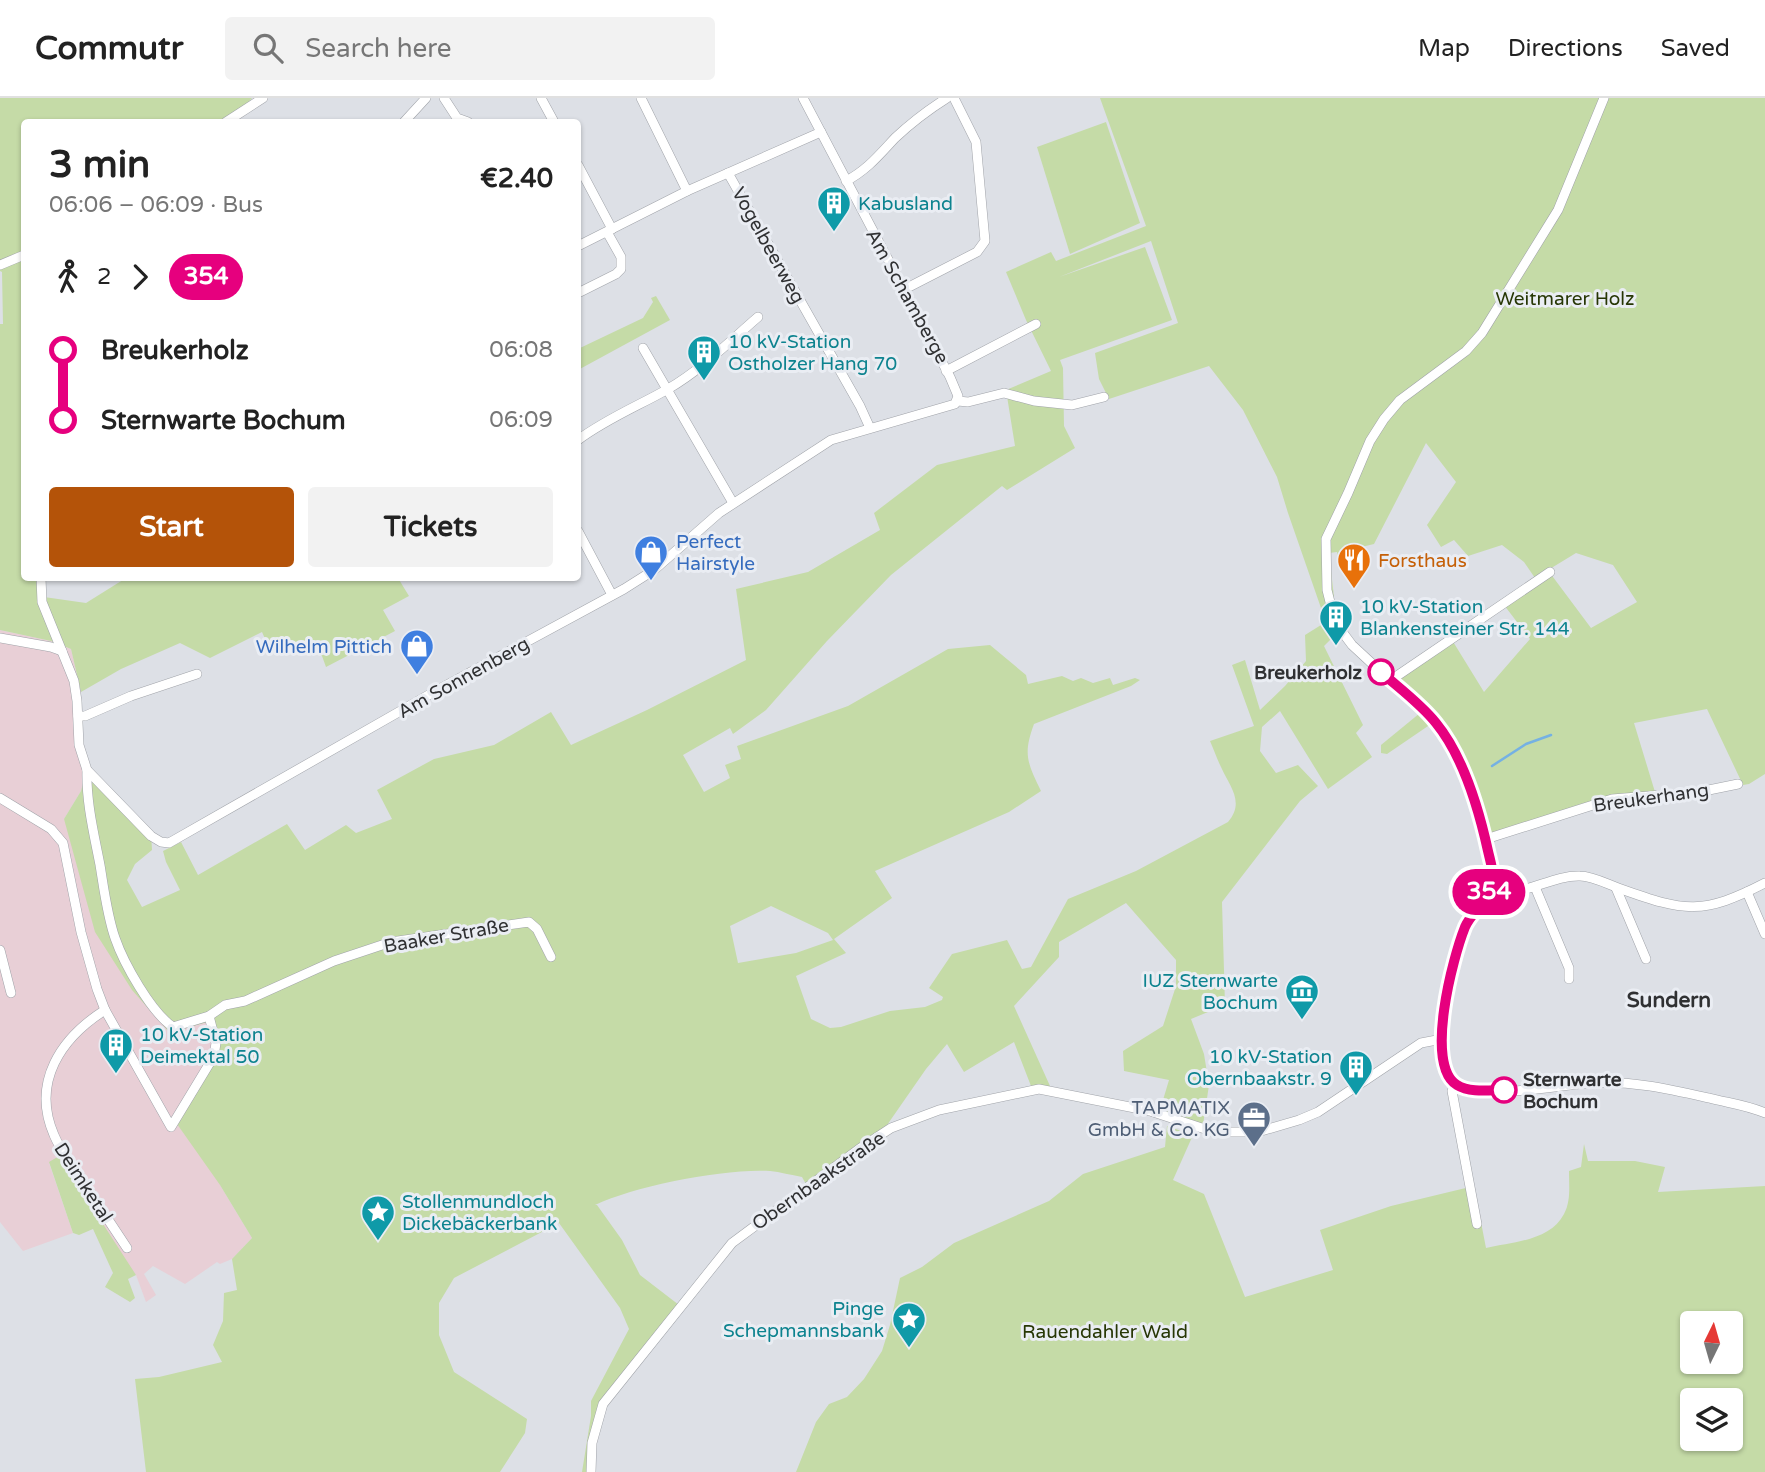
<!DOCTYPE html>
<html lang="en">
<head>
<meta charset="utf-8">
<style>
  body { margin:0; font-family:"Varela Round",sans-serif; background:#f2f2f2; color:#222; height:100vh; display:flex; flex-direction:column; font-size:26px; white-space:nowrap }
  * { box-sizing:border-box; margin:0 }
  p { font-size:23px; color:#767676 }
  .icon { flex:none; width:38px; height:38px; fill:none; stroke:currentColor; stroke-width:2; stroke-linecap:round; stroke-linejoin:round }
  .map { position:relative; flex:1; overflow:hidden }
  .details { position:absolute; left:21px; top:21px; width:560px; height:462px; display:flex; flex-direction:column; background:#fff; border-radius:7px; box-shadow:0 2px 5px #0004 }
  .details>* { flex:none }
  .badge { padding:0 14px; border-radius:23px; font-size:24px; line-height:46px }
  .needle { width:46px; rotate:5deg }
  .controls { position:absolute; left:1680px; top:1213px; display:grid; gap:14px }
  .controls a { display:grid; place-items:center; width:63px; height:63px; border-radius:7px; background:#fff; box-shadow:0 2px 5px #0004; font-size:35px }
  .map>.badge { position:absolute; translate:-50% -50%; box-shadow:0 0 0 4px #fff }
  .legs { display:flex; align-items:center; gap:10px; height:77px; padding:0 28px; font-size:23px }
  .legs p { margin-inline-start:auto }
  .summary { display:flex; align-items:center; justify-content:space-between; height:119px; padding:0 28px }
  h1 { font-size:38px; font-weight:700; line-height:52px }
  .action { display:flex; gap:14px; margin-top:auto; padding:14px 28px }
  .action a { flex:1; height:80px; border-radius:7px; background:#b45309; color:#fff; font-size:28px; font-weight:700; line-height:80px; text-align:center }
  .action a+a { background:#f2f2f2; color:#222 }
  ul { padding:0 28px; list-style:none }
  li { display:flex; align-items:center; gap:24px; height:70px; font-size:26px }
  li i { display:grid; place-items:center; width:10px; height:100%; margin:0 9px; background:currentColor }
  li i::after { content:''; width:18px; height:18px; margin:-9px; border:5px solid; border-radius:50%; background:#fff }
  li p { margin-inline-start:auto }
  li:first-child i { background:linear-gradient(#0000 50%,currentColor 0) }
  li:last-child i { background:linear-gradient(currentColor 50%,#0000 0) }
  header { display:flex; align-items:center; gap:42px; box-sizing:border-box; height:98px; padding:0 35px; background:#fff; border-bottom:2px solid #e0e0e0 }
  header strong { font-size:33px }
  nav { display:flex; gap:38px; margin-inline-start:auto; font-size:24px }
  .search { width:490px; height:63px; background:#f2f2f2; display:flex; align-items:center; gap:18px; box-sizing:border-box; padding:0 24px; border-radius:7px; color:#767676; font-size:26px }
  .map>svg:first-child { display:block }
</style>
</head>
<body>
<header>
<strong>Commutr</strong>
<div class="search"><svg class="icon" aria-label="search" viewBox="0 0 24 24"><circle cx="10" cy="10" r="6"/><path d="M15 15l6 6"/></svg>Search here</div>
<nav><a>Map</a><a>Directions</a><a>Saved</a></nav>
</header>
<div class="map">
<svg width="1765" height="1374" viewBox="0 0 1765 1374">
  <rect width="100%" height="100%" fill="#dde0e6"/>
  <!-- industrial -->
  <path fill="#e8cfd6" d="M0 532 51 543 71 551 81 594 82 646 87 670 81 693 64 721 200 924 215 923 220 1087 252 1140 232 1161 220 1166 217 1164 185 1186 153 1168 144 1176 156 1197 146 1204 136 1177 49 1065 73 1135 23 1153 0 1124Z"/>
  <!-- green -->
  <g fill="#c5dba7" fill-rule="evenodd">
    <path d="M0 0H252L244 9 221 24H24V480H38L37 498 86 505 126 480H398L409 498 383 512 395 533 326 569 322 558 295 548 271 554 262 534 210 560 180 545 121 571 81 594 71 551 51 543 0 532V226H3L2 174 0 173Z"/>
    <path d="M1100 0H1765V676L1749 686 1743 687 1707 611 1634 625 1655 694 1616 698 1581 706 1493 737 1489 736C1478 697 1464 655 1440 622 1429 607 1410 595 1396 582L1452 542 1484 594 1530 541 1504 507 1550 475 1591 530 1637 504 1613 467 1576 455 1535 480 1524 464 1502 447 1468 458 1454 442 1441 449 1427 427 1456 384 1426 345 1374 446 1353 451V453L1343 456 1346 467 1340 469 1337 454 1329 455 1334 499 1321 510 1288 415 1277 379 1243 312 1209 268 1109 301 1099 281 1095 255 1178 225 1151 143 1059 179 1145 149 1172 222 1060 262 1063 270 1064 328 1075 350 1007 392 1002 388 891 477 827 543 766 612 733 636 730 630 683 657 704 694 730 680 725 667 741 661 737 648 848 608 948 551 990 547 1026 577 1028 586 1062 578 1073 583 1081 580 1093 585 1110 580 1113 587 1135 580 1140 582 1131 588 1034 626C1023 656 1027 664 1041 693L1009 714 875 773 892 800 834 841 846 855 796 878 811 921 830 930 841 929 890 913 925 909 942 902 943 899 929 890 952 856 1007 842 1022 871 1031 869 1068 801 1136 773 1228 724C1245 704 1230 689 1221 669 1217 661 1214 652 1210 643L1254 628 1232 567 1245 562 1260 612 1285 588 1306 563 1305 537 1329 522 1335 537 1324 548 1363 627 1356 635 1372 659 1328 691 1280 613 1262 629 1260 653 1276 675 1298 667 1318 688 1300 703 1222 804 1225 907 1191 921 1204 956 1209 987 1203 1027 1160 1012 1169 982 1124 973 1123 953 1163 928 1176 888V862L1126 805 1059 844V859L1014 908 1050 988H1031L1014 944 964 974 947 946 926 971 885 1030 807 1088 802 1079C791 1077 780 1074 770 1073 726 1070 634 1088 595 1107H597L622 1142 640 1177 679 1207 601 1304 588 1374H582L591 1318V1303L629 1231 620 1210 559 1125 454 1180 439 1205V1237L454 1274 527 1321 525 1335 500 1374H146L135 1281 159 1279 222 1264 213 1247 223 1223 224 1195 237 1192 232 1161 252 1140 220 1087 177 1026 218 958 214 923C198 925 185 933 168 933L132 892 95 834 64 721 81 693 87 670 151 735 152 752 135 766 127 782 142 809 180 792 166 764 163 753 181 744 198 777 287 726 305 752 346 727 356 735 392 721 377 692 434 661 494 647 551 614 571 647 647 612 746 562 736 491 808 474 880 432 874 415 937 367 1015 348 1006 292 1051 273 1026 222 1006 174 1051 154 1056 163 1146 128ZM771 808 828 835 833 842 796 855 738 865 730 828Z"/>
    <path d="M1106 24 1140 125 1070 156 1037 49Z"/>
    <path d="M656 198 670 222 578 272V247L580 250 643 220 653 204 651 200Z"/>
    <path d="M1420 615 1431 626 1387 656 1381 655V647Z"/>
    <path d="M1167 1028 1193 1037 1173 1082 1204 1096 1245 1199 1333 1172 1320 1132 1391 1108 1474 1088 1486 1150C1512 1144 1550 1143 1564 1116 1571 1103 1569 1088 1569 1073L1581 1069 1584 1046 1588 1063H1635L1665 1069 1658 1094 1765 1088V1374H796L816 1324 829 1306 847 1299 864 1281 882 1253 890 1227 900 1180 922 1169 954 1145 1049 1103 1083 1076 1165 1049ZM1692 1225H1731V1264H1692ZM1692 1302H1731V1340H1692Z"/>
    <path d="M59 1058 136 1177 128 1181 135 1200 130 1204 105 1189 113 1175 93 1131 79 1137 73 1135 49 1064Z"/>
  </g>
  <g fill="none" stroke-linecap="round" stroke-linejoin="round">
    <!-- stream -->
    <path stroke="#75b1e3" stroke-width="2.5" d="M1492 668 1526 646 1551 637"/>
    <!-- minor casing -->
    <g stroke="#a0a3a9" stroke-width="10">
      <g id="minor">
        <path d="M444 0 457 20 468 24"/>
        <path d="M541 0 554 24"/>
        <path d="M641 0 687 93"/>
        <path d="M1604 0 1558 112 1482 235 1466 253 1400 302 1384 321 1370 343 1348 395 1326 441 1327 492 1332 512 1340 531 1352 547 1435 624C1462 662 1478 705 1487 750 1490 761 1495 775 1492 787 1488 801 1476 808 1469 821 1454 851 1435 934 1443 966 1446 978 1455 987 1467 990 1503 999 1552 988 1589 985 1630 982 1669 991 1709 1000 1728 1005 1747 1007 1765 1015"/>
        <path d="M226 24 263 0"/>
        <path d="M404 24 426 0"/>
        <path d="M578 67 612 131"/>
        <path d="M728 75 860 308 870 330"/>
        <path d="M846 83C867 72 879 57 895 40 911 25 928 12 947 0"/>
        <path d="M578 148 687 93 821 34"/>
        <path d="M0 167 24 157"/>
        <path d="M903 192 977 154 985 143 976 44 954 0"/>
        <path d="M578 195 616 176 621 171V159L607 134"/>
        <path d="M643 250 733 405"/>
        <path d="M946 273 1036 226"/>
        <path d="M958 303 968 304 1004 295 1034 303 1072 307 1104 299"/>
        <path d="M578 342C606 321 638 308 668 291 702 271 729 244 758 219"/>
        <path d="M578 433 612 497"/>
        <path d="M41 480 42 504 74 583 77 603 79 647 87 672 151 738 161 744 169 745 432 595 624 491 654 472 719 415 831 342 955 306 958 298 950 279 803 0"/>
        <path d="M0 540 51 549 62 553"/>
        <path d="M1391 582 1550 474"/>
        <path d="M78 618H85L131 598 197 576"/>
        <path d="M87 672C86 704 94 736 100 767 104 791 107 817 115 840 124 866 151 914 173 929L209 918 225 907 245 903 334 863 391 844 529 824 537 831 551 859"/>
        <path d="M0 700 51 731 63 745 81 834 97 891 105 912 171 1029 214 958 216 945 209 918"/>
        <path d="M1486 741 1612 701 1699 694 1738 686"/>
        <path d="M1535 789 1569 870V881"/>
        <path d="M1616 790 1646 861"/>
        <path d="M1491 791C1521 802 1549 777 1580 778 1593 778 1609 787 1621 791 1685 814 1703 817 1765 785"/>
        <path d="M1747 794 1765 836"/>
        <path d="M0 852 11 895"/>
        <path d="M105 912C61 940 31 984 54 1037 60 1052 71 1065 80 1078 95 1102 111 1126 127 1150"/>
        <path d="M1456 986 1452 993 1477 1126"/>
        <path d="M591 1374 592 1345 603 1306 732 1145 859 1051 891 1030 939 1012 1039 991 1150 1013 1214 1034H1258L1299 1022 1318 1014 1421 945 1442 941"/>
      </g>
    </g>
    <!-- minor -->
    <use href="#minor" stroke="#fff" stroke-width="9"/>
  </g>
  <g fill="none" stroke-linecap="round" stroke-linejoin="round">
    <!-- line-1 casing -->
    <g stroke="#fff" stroke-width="16">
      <path id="line-1" d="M1381 574C1399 590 1421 606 1436 625 1463 658 1479 712 1488 753 1490 762 1494 774 1493 784 1490 802 1472 813 1465 829 1453 859 1424 967 1457 987 1470 995 1490 992 1504 992"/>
    </g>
    <!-- line-1 -->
    <use href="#line-1" stroke="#e6007e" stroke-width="10"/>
  </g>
  <!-- icons -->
  <defs>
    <g id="building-pin" transform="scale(1.75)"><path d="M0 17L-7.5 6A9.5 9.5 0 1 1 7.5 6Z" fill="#0f9aa8" stroke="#eaedf3"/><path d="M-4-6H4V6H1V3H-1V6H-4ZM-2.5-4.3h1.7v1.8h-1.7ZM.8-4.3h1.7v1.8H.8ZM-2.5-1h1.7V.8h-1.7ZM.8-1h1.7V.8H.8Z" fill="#fff"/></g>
    <g id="shop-pin" transform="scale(1.75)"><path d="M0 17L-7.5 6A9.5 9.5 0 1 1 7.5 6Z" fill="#3f7fe0" stroke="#eaedf3"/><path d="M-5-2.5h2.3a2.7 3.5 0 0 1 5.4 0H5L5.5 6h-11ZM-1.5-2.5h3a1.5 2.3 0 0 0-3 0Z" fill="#fff"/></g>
    <g id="restaurant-pin" transform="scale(1.75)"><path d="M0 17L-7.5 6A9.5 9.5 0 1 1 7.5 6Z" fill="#e8710a" stroke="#eaedf3"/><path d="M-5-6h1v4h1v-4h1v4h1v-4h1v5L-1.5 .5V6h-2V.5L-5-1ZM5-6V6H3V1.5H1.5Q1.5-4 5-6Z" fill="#fff"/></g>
    <g id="museum-pin" transform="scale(1.75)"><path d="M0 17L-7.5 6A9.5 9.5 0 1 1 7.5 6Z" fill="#0f9aa8" stroke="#eaedf3"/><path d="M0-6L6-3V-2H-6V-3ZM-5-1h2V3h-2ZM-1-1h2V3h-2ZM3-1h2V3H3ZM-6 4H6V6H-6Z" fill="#fff"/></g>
    <g id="office-pin" transform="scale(1.75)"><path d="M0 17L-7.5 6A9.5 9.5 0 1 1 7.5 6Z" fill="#5c6f8a" stroke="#eaedf3"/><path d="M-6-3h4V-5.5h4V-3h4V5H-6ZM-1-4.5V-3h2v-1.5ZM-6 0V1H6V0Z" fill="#fff"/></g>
    <g id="sight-pin" transform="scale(1.75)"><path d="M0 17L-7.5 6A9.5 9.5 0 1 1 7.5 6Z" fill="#0f9aa8" stroke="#eaedf3"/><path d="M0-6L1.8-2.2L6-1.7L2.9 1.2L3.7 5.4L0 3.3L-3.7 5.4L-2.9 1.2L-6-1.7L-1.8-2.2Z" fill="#fff"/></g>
  </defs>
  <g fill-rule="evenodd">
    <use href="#building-pin" x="834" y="105"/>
    <use href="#building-pin" x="704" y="254"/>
    <use href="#shop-pin" x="651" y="454"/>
    <use href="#restaurant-pin" x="1354" y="462"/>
    <use href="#building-pin" x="1336" y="519"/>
    <use href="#shop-pin" x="417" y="548"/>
    <use href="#museum-pin" x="1302" y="893"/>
    <use href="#building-pin" x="116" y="947"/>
    <use href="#building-pin" x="1356" y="969"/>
    <use href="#office-pin" x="1254" y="1020"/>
    <use href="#sight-pin" x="378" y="1114"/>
    <use href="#sight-pin" x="909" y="1221"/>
  </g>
  <!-- markers -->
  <g fill="#fff" stroke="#e6007e" stroke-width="3.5">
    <circle cx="1381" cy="574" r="12"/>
    <circle cx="1504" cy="992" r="12"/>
  </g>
  <g text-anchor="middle" stroke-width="6" stroke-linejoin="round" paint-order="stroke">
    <!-- culture labels -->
    <g font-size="19" fill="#0d838f" stroke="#eaedf3" text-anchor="start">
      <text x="858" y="112">Kabusland</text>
      <text x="728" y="250">10 kV-Station<tspan x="728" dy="22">Ostholzer Hang 70</tspan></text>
      <text x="1360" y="515">10 kV-Station<tspan x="1360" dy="22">Blankensteiner Str. 144</tspan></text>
      <text x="1278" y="889" text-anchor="end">IUZ Sternwarte<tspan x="1278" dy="22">Bochum</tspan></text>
      <text x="140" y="943">10 kV-Station<tspan x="140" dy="22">Deimektal 50</tspan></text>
      <text x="1332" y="965" text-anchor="end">10 kV-Station<tspan x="1332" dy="22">Obernbaakstr. 9</tspan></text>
      <text x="402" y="1110">Stollenmundloch<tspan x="402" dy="22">Dickebäckerbank</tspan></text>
      <text x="884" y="1217" text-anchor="end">Pinge<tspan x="884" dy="22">Schepmannsbank</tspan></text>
    </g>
    <!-- street labels -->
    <g font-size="19" fill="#303133" stroke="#eaedf3">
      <text transform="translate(769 147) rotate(61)" y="7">Vogelbeerweg</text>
      <text transform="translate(908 198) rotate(61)" y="7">Am Schamberge</text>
      <text transform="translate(463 579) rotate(-29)" y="7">Am Sonnenberg</text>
      <text transform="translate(1651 699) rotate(-8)" y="7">Breukerhang</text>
      <text transform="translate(446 837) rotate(-10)" y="7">Baaker Straße</text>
      <text transform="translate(818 1082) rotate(-35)" y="7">Obernbaakstraße</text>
      <text transform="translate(84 1084) rotate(57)" y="7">Deimketal</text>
    </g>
    <!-- park labels -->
    <g font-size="19" fill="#273705" stroke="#eaedf3">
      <text x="1565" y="207">Weitmarer Holz</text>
      <text x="1105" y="1240">Rauendahler Wald</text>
    </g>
    <!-- shop labels -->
    <g font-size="19" fill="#366cbe" stroke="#eaedf3" text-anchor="start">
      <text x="676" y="450">Perfect<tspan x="676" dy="22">Hairstyle</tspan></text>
      <text x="392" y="555" text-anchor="end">Wilhelm Pittich</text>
    </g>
    <!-- food labels -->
    <g font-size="19" fill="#c56008" stroke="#eaedf3" text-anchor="start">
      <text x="1378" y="469">Forsthaus</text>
    </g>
    <!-- stop labels -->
    <g font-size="19" font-weight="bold" fill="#303133" stroke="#eaedf3" text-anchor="end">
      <text x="1362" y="581">Breukerholz</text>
      <text x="1523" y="988" text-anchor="start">Sternwarte<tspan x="1523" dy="22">Bochum</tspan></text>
    </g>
    <!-- service labels -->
    <g font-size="19" fill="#4e5e75" stroke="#eaedf3" text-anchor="end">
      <text x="1230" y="1016">TAPMATIX<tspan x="1230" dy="22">GmbH &amp; Co. KG</tspan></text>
    </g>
    <!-- neighbourhood labels -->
    <g font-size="21" font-weight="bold" fill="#303133" stroke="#eaedf3">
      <text x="1669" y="909">Sundern</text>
    </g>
  </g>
</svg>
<div class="controls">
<a><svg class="needle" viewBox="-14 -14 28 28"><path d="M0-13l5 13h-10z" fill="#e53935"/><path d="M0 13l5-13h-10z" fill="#767676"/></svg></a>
<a><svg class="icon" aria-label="layers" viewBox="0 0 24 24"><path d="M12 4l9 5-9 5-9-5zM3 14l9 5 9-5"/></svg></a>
</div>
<b class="badge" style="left:1489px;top:794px;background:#e6007e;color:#fff">354</b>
<section class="details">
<div class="summary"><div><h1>3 min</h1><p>06:06 – 06:09 · Bus</p></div><b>€2.40</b></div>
<div class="legs"><svg class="icon" aria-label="walk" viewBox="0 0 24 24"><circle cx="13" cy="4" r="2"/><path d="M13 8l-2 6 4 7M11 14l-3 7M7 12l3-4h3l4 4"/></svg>2<svg class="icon" aria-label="forward" viewBox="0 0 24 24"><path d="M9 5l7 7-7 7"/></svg><b class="badge" style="background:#e6007e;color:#fff">354</b></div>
<ul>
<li><i style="color:#e6007e"></i><b>Breukerholz</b><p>06:08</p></li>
<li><i style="color:#e6007e"></i><b>Sternwarte Bochum</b><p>06:09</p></li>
</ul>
<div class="action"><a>Start</a><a>Tickets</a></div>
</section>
</div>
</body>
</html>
